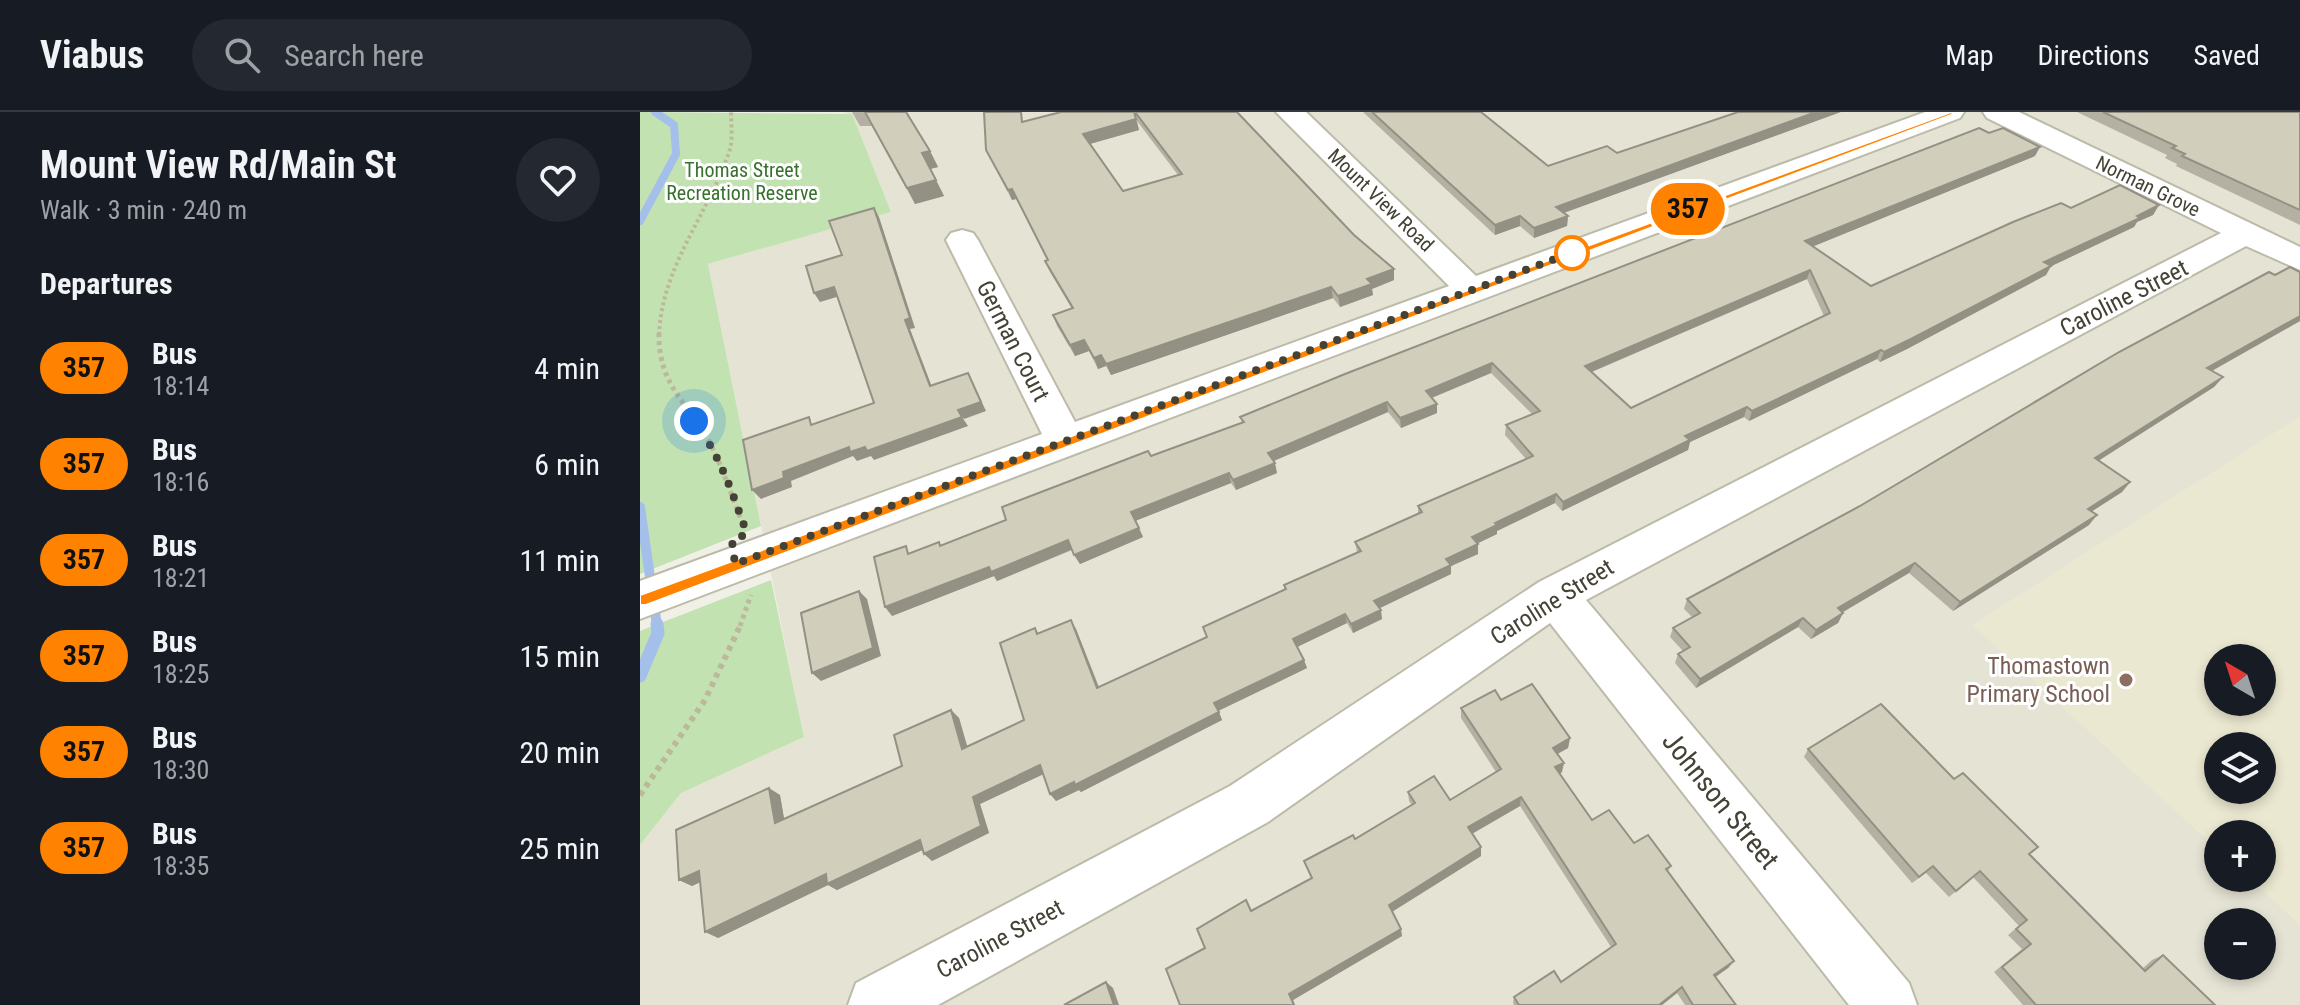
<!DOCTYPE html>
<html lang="en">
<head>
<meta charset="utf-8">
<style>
  body { margin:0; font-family:"Roboto Condensed",sans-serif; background:#242831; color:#f1f3f6; height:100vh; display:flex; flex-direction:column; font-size:30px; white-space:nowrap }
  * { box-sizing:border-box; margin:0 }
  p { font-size:26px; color:#9ea1a6 }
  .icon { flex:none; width:44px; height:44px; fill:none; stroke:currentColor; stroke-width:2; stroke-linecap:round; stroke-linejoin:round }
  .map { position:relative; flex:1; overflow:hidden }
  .side { display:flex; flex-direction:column; background:#171b24; width:640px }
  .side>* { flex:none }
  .badge { padding:0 16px; border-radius:26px; font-size:28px; line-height:52px }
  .needle { width:52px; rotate:321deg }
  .buttons { position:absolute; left:1564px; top:532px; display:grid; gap:16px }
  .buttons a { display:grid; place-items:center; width:72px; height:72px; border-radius:50%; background:#171b24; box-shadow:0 4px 12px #0003; font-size:40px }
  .you { position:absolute; width:40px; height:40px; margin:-20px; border:6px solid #fff; border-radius:50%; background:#1a73e8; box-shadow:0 0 0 12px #1a73e833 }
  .map>.badge { position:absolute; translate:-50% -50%; box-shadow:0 0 0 4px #fff }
  h2 { padding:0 40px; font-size:30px; line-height:72px }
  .round { display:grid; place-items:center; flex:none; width:84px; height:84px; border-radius:42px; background:#242831 }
  .head { display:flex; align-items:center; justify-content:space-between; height:136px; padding:0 40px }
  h1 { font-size:38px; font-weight:700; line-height:60px }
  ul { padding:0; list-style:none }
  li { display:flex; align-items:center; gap:24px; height:96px; padding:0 40px }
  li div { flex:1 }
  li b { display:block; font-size:30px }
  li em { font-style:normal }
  li .badge { min-width:88px; font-weight:700; text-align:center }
  header { display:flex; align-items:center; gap:48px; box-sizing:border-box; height:112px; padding:0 40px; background:#171b24; border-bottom:2px solid #363941 }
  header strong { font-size:38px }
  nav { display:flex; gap:44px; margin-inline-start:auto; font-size:28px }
  .search { width:560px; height:72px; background:#242831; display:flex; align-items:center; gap:20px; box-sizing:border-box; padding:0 28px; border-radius:44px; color:#9ea1a6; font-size:30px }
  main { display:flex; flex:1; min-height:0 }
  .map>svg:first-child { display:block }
</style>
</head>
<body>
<header>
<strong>Viabus</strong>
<div class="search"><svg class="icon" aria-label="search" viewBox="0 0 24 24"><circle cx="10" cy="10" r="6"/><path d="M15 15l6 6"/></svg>Search here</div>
<nav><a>Map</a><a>Directions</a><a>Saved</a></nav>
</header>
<main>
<section class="side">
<div class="head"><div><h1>Mount View Rd/Main St</h1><p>Walk · 3 min · 240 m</p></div><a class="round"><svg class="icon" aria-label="heart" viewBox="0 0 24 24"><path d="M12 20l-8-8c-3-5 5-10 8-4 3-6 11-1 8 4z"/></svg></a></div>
<h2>Departures</h2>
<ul>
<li><span class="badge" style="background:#ff8200;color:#111">357</span><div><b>Bus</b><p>18:14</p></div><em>4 min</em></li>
<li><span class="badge" style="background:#ff8200;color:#111">357</span><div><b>Bus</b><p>18:16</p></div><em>6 min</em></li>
<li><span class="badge" style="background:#ff8200;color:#111">357</span><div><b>Bus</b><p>18:21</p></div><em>11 min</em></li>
<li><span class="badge" style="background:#ff8200;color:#111">357</span><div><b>Bus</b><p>18:25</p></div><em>15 min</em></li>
<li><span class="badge" style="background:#ff8200;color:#111">357</span><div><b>Bus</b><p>18:30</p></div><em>20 min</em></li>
<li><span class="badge" style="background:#ff8200;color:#111">357</span><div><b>Bus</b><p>18:35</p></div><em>25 min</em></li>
</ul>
</section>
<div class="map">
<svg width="1660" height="893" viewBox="0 0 1660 893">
  <rect width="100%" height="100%" fill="#f1f0e6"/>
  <!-- residential -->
  <path fill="#e5e3d4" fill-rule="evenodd" d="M202 0H1660V305L1333 513 1578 737V766H1609L1660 812V893H0V733L41 681 164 625 68 152 251 100 212 3ZM1578 810H1622V854H1578Z"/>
  <!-- education -->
  <path fill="#eae8d0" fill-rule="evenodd" d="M1660 305V812L1609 766H1622V722H1578V737L1333 513ZM1578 546H1622V590H1578ZM1578 634H1622V678H1578Z"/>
  <!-- green -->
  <g fill="#c2e3b1">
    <path d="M0 0 212 2 251 100 68 152 121 414 0 462Z"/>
    <path d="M131 468 164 625 41 681 0 733V519Z"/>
  </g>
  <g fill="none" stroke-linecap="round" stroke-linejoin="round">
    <!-- stream-far2 -->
    <path stroke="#a5bfeb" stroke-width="8" d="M0 109 36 42 34 13 15 0"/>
    <!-- stream-far1 -->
    <path stroke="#a5bfeb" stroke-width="10" d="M0 395 17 514"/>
    <!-- stream -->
    <path stroke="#a5bfeb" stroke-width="13" d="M0 564 18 521 17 512"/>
    <!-- minor casing -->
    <g stroke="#bcbaa9" stroke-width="4">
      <g id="minor">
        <path d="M636 0H666L836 164 1285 0H1324L1320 6 0 507V469L402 322 306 128 311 121 322 118 333 121 338 128 435 310 809 174Z"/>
        <path d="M1343 0H1379L1660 135V158L1606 134 946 488 1269 871 1277 893H1209L910 511 628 710 298 893H208L216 871 590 674 899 470 1581 121 1347 6Z"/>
      </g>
    </g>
    <!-- path-far2 -->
    <path stroke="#bdb89b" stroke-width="4" stroke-dasharray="3 3" stroke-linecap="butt" d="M19 223C22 153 69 102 90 37 93 27 91 12 91 0"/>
    <!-- path-far1 -->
    <g stroke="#bdb89b" stroke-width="5" stroke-dasharray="4 4" stroke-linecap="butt">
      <path d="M19 221C18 276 51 292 71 333 84 359 93 388 104 415"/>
      <path d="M100 514 111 483"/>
    </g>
    <!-- path -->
    <path stroke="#bdb89b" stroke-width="6" stroke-dasharray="5 5" stroke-linecap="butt" d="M0 683 65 588 101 512"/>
    <!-- minor -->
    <use href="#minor" fill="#fff" fill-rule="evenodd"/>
  </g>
  <!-- wall -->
  <g fill="#b5b1a2" fill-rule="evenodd">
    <path d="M212 0H267L290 39 298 55 290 57 304 84 275 92 232 14H220Z"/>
    <path d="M421 0H597L714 123 754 157V168L732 177 733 183 700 195 693 186 471 263 466 254 458 257 449 239 435 244 417 214 413 203 432 197 410 160 405 149 407 148 376 87 372 88 346 38 385 9ZM497 9 538 63 483 79 450 32 499 18Z"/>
    <path d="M723 0H841L908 54 977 41 1180 7 924 101 928 104 927 114 894 126 880 114 855 123Z"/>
    <path d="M1437 0H1660V113L1536 54 1537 52 1525 46 1527 43Z"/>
    <path d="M1395 44 1172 134 1231 174 1431 96 1519 93 1513 103 1497 110 1494 115 1411 154 1406 163 1267 237 1240 250 1237 247 1109 309 1104 305 1050 330 1048 338 922 399 915 391 857 419V422L838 431V442L811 454V462L739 496 742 507 713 521 707 511 657 535 667 556 578 599 582 608 441 680 439 678 416 689 403 662 340 692 349 721 292 749 282 738 197 778 188 773 78 826 60 770 52 774 39 768 140 683 144 707 262 654 311 598 319 606 327 634 384 608 395 516 399 522 436 517 459 575 567 525 645 478 644 473 717 440 715 430 778 402V394L886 347 865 323 866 313 892 302 851 261 792 286 797 292V301L761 316 748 300 634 349 637 361 596 378 591 371 495 409 503 425 440 452 432 438 357 469 354 464 252 504 299 430 302 434 366 408 511 344 602 311 600 305ZM1167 167 1184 204 991 296 952 260Z"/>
    <path d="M1660 160V209L1572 259 1583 265 1574 275 1458 349 1490 370 1482 380 1452 399 1449 413 1313 499 1269 461 1202 500 1203 501 1198 511 1171 527 1158 515 1056 576 1035 551 1038 542 1043 539 1030 525 1033 516 1052 505 1044 497 1047 487 1220 394 1635 163Z"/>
    <path d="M861 588 930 626 928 636 917 642 922 660 920 662 952 708 994 731 1031 754 1028 759 1094 849 1088 856 1076 865 1096 893H1045L1037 881 1022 893H874L873 891 874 885 921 870 971 835 880 694 832 722 841 744 752 800 762 824 653 888 565 836 612 799 671 766 715 727 772 693 769 689 768 680 810 688 856 660 821 606V596Z"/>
    <path d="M1168 637 1314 667 1502 857 1512 848 1523 843 1575 893H1383L1354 860 1382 837 1368 823 1379 814 1333 765 1309 785 1286 761 1272 771 1164 645Z"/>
  </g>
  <!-- shaded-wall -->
  <g fill="#939084">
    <path d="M1176 0H1201L915 104 916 95Z"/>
    <path d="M496 7 499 18 446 33 443 22Z"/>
    <path d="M1400 35 1395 44 1162 139 1165 129Z"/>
    <path d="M290 39 298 55 290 57 282 41Z"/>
    <path d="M296 68 304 84 275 92 267 76Z"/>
    <path d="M372 77 376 87 372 88 368 78Z"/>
    <path d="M1519 93 1513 103 1497 110 1494 115 1399 160 1404 150Z"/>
    <path d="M234 96 239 105 275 216 270 217 295 283 290 274 265 208Z"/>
    <path d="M880 104V114L855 123V113Z"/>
    <path d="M928 104 927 114 894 126V116Z"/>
    <path d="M1411 154 1406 163 1267 237 1240 250 1244 240Z"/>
    <path d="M754 157V168L732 177 733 183 700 195 698 184 727 167Z"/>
    <path d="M1170 158 1167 167 944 263 945 254Z"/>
    <path d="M194 175 200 184 180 190 174 181Z"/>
    <path d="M691 175 693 186 471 263 466 252Z"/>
    <path d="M1660 204V209L1559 266 1567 256Z"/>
    <path d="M444 228 449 239 435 244 430 233Z"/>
    <path d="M1241 238 1237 247 1109 309 1112 299Z"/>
    <path d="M461 243 466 254 458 257 454 246Z"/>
    <path d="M852 251 851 261 786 288V279Z"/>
    <path d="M328 261 346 299 324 307 318 298Z"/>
    <path d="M1583 265 1574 275 1447 356 1455 346Z"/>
    <path d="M747 290 748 300 631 350 628 341Z"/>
    <path d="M797 292V301L761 316 760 306Z"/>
    <path d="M1107 295 1104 305 1050 330 1048 338 922 399 923 390 1045 324Z"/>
    <path d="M322 305 328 314 234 348 231 344 217 349 213 344 151 369 152 375 121 387 112 378 143 360 209 335H225Z"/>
    <path d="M635 351 637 361 596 378 593 368Z"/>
    <path d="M589 361 591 371 495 409 491 400Z"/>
    <path d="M1490 370 1482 380 1440 407 1448 397Z"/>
    <path d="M916 382 915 391 857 419V422L832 434V425L855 411Z"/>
    <path d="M1457 403 1449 413 1313 499 1320 490Z"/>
    <path d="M499 416 503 425 440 452 434 443Z"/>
    <path d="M428 428 433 437 357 469 354 464 252 504 245 495 349 455Z"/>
    <path d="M838 432V442L811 454V462L736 498 734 489 806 447Z"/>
    <path d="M1275 451 1269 461 1193 506 1198 496Z"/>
    <path d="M219 479 227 487 241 544 181 569 172 561Z"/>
    <path d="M741 498 742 507 713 521 711 512Z"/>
    <path d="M1203 501 1198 511 1171 527 1176 518Z"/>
    <path d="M705 502 707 511 655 536 653 527Z"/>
    <path d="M1163 506 1158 515 1056 576 1060 567Z"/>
    <path d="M431 508 436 517 462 584 457 576Z"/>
    <path d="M664 548 667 556 578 599 574 591Z"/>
    <path d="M311 598 319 606 330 644 322 637Z"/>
    <path d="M579 600 582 608 441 680 439 678 416 689 410 682Z"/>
    <path d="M930 626 928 636 912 645 913 636Z"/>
    <path d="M924 651 922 660 914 665 915 655Z"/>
    <path d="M400 653 406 661 340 692 349 721 292 749 284 742 333 685Z"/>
    <path d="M129 676 140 683 146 718 135 711Z"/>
    <path d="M881 685 880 694 828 724V715Z"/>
    <path d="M280 728 289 735 197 778 188 773 78 826 65 820 186 762Z"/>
    <path d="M841 735V744L750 801 749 793Z"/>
    <path d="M59 759 71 765 52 774 39 768Z"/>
    <path d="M761 817 762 824 653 888 655 893H654L649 882Z"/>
    <path d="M1094 849 1088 856 1069 869 1074 863Z"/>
    <path d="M466 870 473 876 479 893H474Z"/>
    <path d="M1042 875 1037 881 1022 893H1019Z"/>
  </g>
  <!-- building -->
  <g fill="#d2cebc" stroke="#939084" stroke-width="2" fill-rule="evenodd">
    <path d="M225 0H266L290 39 282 41 296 68 267 76Z"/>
    <path d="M344 0H381L382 10 421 0H494L496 7 443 22 483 79 542 62 495 0H597L714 123 754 157 727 167 732 172 698 184 691 175 466 252 461 243 454 246 444 228 430 233 413 203 433 196 405 149 408 148 372 77 368 78 346 38Z"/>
    <path d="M732 0H841L908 54 967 34 977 41 1098 0H1176L916 95 928 104 894 116 880 104 855 113Z"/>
    <path d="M1463 0H1660V98L1542 44 1545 42 1532 36 1536 34Z"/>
    <path d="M1339 16 1349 21 1363 16 1400 35 1165 129 1231 174 1373 110 1421 91 1431 96 1480 73 1519 93 1497 104 1500 106 1404 150 1411 154 1271 227 1244 240 1241 238 1112 299 1107 295 1045 324 1050 328 923 390 916 382 855 411 857 413 832 425 838 432 806 447 811 453 734 489 741 498 711 512 705 502 653 527 664 548 574 591 579 600 435 673 434 670 410 682 400 653 333 685 341 714 284 742 280 728 187 772 186 762 65 820 59 759 39 768 36 718 129 676 135 711 262 654 254 623 311 598 322 637 384 608 360 531 395 516 397 522 431 508 457 576 567 525 563 515 646 477 644 473 721 439 715 430 782 400 778 394 893 344 866 313 900 299 852 251 786 279 797 292 760 306 747 290 628 341 635 351 593 368 589 361 491 400 499 416 434 443 428 428 351 460 349 455 245 495 234 445 266 434 268 442 299 430 300 434 366 408 362 395 508 339 511 344 604 310 600 305 705 262ZM1170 158 1190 201 991 296 945 254Z"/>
    <path d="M234 96 270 206 265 208 290 274 328 261 341 290 318 298 322 305 227 339 225 335 210 340 209 335 143 360 144 366 112 378 103 328 169 305 171 313 234 291 194 175 174 181 166 154 202 143 189 109Z"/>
    <path d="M1650 155 1660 160V204L1567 256 1583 265 1455 346 1490 370 1448 397 1457 403 1320 490 1275 451 1198 496 1203 501 1176 518 1163 506 1060 567 1038 542 1050 535 1033 516 1060 501 1047 487 1220 394 1479 240 1629 160 1635 163Z"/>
    <path d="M219 479 233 536 172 561 161 501Z"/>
    <path d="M892 572 930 626 913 636 924 651 915 655 952 708 969 698 994 731 1008 723 1031 754 1026 757 1094 849 1074 863 1096 893H1053L1042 875 1019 893H879L874 885 914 859 921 870 976 832 881 685 828 715 841 735 749 793 761 817 649 882 654 893H540L526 857 565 836 557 817 606 788 611 799 672 766 664 749 713 723 715 727 775 691 768 680 794 664 810 688 861 657 821 596 855 578 861 588Z"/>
    <path d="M1241 592 1314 667 1323 661 1398 735 1389 742 1505 859 1523 843 1575 893H1396L1362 855 1391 832 1376 817 1387 808 1340 759 1316 779 1293 754 1279 765 1168 637Z"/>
    <path d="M466 870 474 893H424Z"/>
  </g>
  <!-- line -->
  <path fill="#ff8200" stroke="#fff" stroke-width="2" d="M1311 0 1314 2 6 493H0V483Z"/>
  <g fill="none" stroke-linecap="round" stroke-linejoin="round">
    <!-- walk -->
    <path stroke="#444135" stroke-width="8" stroke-dasharray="0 14.4" d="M54 309C80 343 92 380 106 419V422L92 429 95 452 942 137 932 141"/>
  </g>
  <!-- markers -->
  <circle fill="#fff" stroke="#ff8200" stroke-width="4" cx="932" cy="141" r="16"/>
  <circle fill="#8d6e63" stroke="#fff" stroke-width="3" cx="1486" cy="568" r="8"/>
  <g text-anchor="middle" stroke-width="6" stroke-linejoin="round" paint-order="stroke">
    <!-- far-park labels -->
    <g font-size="20" fill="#38712d" stroke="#fff">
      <text x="102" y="65">Thomas Street<tspan x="102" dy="23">Recreation Reserve</tspan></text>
    </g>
    <!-- far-street labels -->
    <g font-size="20" fill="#444135" stroke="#fff">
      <text transform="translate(1508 74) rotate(26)" y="7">Norman Grove</text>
      <text transform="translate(741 88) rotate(44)" y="7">Mount View Road</text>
    </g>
    <!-- street labels -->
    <g font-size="24" fill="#444135" stroke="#fff">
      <text transform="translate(1484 186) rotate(-27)" y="8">Caroline Street</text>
      <text transform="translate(373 229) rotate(63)" y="8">German Court</text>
      <text transform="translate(912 490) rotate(-32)" y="8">Caroline Street</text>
      <text transform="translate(360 827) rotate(-28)" y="8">Caroline Street</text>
    </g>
    <!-- education labels -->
    <g font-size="24" fill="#785e54" stroke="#fff" text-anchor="end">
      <text x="1470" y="562">Thomastown<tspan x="1470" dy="28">Primary School</tspan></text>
    </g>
    <!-- near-street labels -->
    <g font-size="28" fill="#444135" stroke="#fff">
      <text transform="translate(1081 688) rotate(51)" y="10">Johnson Street</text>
    </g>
  </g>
</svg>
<div class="buttons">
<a><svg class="needle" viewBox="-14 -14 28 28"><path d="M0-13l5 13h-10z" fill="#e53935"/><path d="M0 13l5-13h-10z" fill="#9ea1a6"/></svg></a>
<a><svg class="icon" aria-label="layers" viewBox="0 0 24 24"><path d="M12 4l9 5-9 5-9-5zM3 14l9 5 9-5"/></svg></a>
<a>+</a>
<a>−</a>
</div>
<div class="you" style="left:54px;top:309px"></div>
<b class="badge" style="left:1048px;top:97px;background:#ff8200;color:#111">357</b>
</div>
</main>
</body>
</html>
